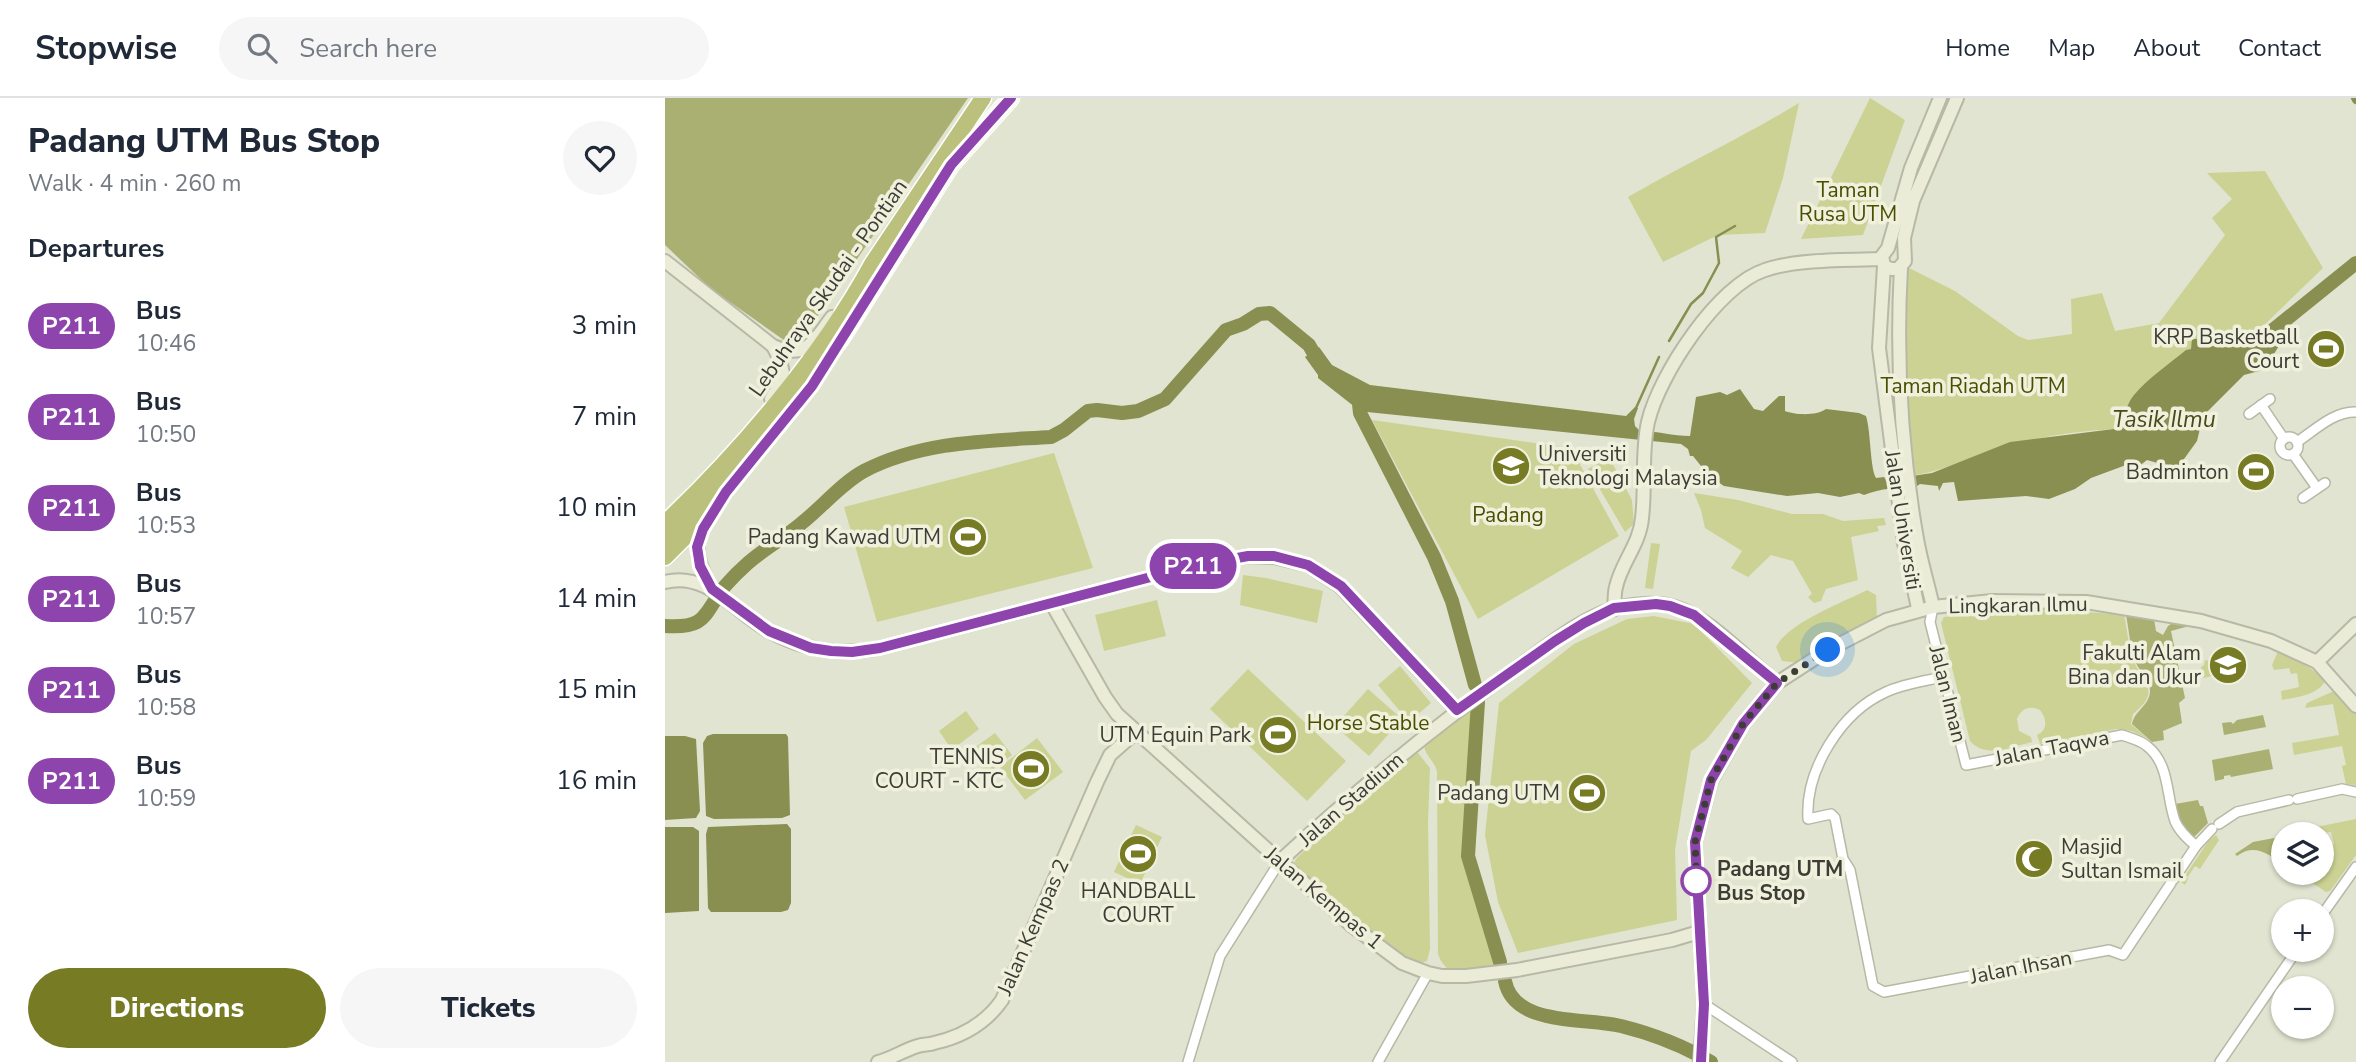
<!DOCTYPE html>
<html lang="en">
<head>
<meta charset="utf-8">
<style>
  body { margin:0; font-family:"Nunito Sans",sans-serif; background:#f6f6f7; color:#1f2937; height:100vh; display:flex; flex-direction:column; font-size:26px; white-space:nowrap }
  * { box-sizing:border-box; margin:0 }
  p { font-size:23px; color:#747a83 }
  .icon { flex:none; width:38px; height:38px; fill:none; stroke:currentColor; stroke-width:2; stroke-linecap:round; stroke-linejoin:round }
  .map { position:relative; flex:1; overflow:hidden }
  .panel { display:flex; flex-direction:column; background:#fff; width:665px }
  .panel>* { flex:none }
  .badge { padding:0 14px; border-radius:23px; font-size:24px; line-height:46px }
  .controls { position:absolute; left:1606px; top:724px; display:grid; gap:14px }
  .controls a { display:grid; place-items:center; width:63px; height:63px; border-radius:50%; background:#fff; box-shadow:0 2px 5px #0004; font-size:35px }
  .you { position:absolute; width:35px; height:35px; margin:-18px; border:5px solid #fff; border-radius:50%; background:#1a73e8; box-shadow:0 0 0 10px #1a73e833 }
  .map>.badge { position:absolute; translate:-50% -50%; box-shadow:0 0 0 4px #fff }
  h2 { padding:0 28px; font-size:26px; line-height:63px }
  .round { display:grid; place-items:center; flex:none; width:74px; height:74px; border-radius:37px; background:#f6f6f7 }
  .headline { display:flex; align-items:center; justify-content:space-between; height:119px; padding:0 28px }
  h1 { font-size:33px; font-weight:800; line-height:52px }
  .action { display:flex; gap:14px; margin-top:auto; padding:14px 28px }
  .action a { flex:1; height:80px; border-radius:42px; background:#767b24; color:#fff; font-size:28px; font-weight:800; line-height:80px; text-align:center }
  .action a+a { background:#f6f6f7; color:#1f2937 }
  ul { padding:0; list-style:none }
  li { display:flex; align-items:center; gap:21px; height:91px; padding:0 28px }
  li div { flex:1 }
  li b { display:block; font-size:26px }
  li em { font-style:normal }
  li .badge { min-width:77px; font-weight:700; text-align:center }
  header { display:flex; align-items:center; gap:42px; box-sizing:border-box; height:98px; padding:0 35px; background:#fff; border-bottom:2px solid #e0e1e3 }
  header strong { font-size:33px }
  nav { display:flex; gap:38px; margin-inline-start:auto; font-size:24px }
  .search { width:490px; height:63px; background:#f6f6f7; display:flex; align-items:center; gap:18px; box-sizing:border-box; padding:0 24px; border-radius:38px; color:#747a83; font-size:26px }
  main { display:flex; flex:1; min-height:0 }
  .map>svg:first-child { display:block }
</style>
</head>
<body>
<header>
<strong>Stopwise</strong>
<div class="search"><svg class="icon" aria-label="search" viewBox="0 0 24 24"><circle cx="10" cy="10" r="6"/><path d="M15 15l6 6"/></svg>Search here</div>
<nav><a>Home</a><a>Map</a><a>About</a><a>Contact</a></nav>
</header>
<main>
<section class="panel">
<div class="headline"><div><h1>Padang UTM Bus Stop</h1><p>Walk · 4 min · 260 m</p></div><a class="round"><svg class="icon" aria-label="heart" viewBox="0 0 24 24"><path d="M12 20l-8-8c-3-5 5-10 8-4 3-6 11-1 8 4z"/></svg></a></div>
<h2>Departures</h2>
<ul>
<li><span class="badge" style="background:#8e44ad;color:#fff">P211</span><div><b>Bus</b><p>10:46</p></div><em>3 min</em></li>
<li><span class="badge" style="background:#8e44ad;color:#fff">P211</span><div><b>Bus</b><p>10:50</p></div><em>7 min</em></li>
<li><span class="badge" style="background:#8e44ad;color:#fff">P211</span><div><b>Bus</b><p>10:53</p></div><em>10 min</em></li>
<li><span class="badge" style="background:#8e44ad;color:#fff">P211</span><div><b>Bus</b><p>10:57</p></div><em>14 min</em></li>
<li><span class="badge" style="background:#8e44ad;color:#fff">P211</span><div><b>Bus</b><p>10:58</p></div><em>15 min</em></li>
<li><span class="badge" style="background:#8e44ad;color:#fff">P211</span><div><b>Bus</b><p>10:59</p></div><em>16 min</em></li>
</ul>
<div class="action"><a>Directions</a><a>Tickets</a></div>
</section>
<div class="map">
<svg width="1691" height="964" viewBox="0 0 1691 964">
  <rect width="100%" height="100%" fill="#e1e4d0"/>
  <!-- green -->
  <g fill="#ccd294">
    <path d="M1205 0 1240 22 1198 137 1136 141Z"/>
    <path d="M1134 5 1118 80 1100 135 1053 137 998 164 963 99C1020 66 1078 39 1134 5Z"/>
    <path d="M1600 73 1658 170 1594 232 1569 241 1533 249 1528 244 1526 251 1521 252C1504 266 1483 280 1469 297 1460 307 1460 324 1449 331 1408 333 1366 340 1327 353 1301 361 1277 373 1250 377L1242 293 1238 175 1244 170 1290 193 1353 238 1363 242 1407 236 1406 201 1437 195 1450 233 1494 225 1560 137 1547 120 1567 101 1542 75Z"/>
    <path d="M1661 232 1678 259 1662 270 1644 242Z"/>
    <path d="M707 322 906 350 954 438 813 521Z"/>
    <path d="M389 355 428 470 212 524 179 409Z"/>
    <path d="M944 359 967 402 969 426 960 434 923 371Z"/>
    <path d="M1029 395 1073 402 1127 416H1158L1178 423 1219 420 1221 427 1212 428 1214 433 1186 439 1193 482 1161 491 1156 503 1149 505 1143 499 1147 496 1128 463 1106 457 1083 479 1066 470 1077 453 1040 430 1036 412Z"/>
    <path d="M986 445 995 446 988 491 980 490Z"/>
    <path d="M578 477 601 480 658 493 652 525 575 507Z"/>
    <path d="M1202 492 1211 497 1212 523 1166 542 1161 549 1136 565 1117 563 1111 549C1124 524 1177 505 1202 492Z"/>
    <path d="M492 502 501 538 439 553 430 517Z"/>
    <path d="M1384 511 1459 517C1462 530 1464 554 1470 566 1482 590 1494 594 1468 616L1466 626 1482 640 1467 633 1451 631 1375 646 1372 637C1383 632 1382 621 1375 612 1365 607 1356 610 1352 621L1354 633 1366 639 1367 644C1346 649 1321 661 1305 643L1276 525 1279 519 1316 514Z"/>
    <path d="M989 518 1029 526 1087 585 1041 642 1026 653 1010 752 1012 822 853 855 833 804 820 737 834 605 909 546 962 521Z"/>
    <path d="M1613 553C1631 561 1647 569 1660 583 1653 597 1632 599 1617 602L1616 593 1634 589 1632 575 1626 576 1624 570 1609 572 1607 567Z"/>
    <path d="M1546 560 1574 566 1575 572 1538 580 1536 569 1539 567 1540 562 1545 563Z"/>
    <path d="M735 568 766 605 744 624 713 587Z"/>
    <path d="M583 571 681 663 642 703 545 611Z"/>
    <path d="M703 591 737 621 704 658 670 628Z"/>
    <path d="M1669 593 1691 614V687L1681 686 1677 668 1681 667 1677 648 1629 657 1627 645 1674 637 1668 606 1640 610 1642 605Z"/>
    <path d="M810 603 800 760 832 864 830 869 784 873 776 863 773 856 772 673C769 662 759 657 759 646Z"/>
    <path d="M301 613 314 631 287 652 274 633Z"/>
    <path d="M330 635 347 657 321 676 305 653Z"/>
    <path d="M372 640 398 674 360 702 335 669Z"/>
    <path d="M746 654 753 655 765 670 763 725 765 851 762 863 752 866 734 858 660 798 628 767 631 761 691 700Z"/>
    <path d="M1691 721V757L1665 793 1661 794 1632 775 1646 777 1663 773 1665 761 1669 758 1668 754 1657 755V751L1669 746 1666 734 1640 736 1641 731Z"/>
    <path d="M471 727 497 739 475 786 449 774Z"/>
    <path d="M1551 737 1554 742 1535 771 1530 768 1522 780 1523 781 1520 787 1516 784 1544 742Z"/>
  </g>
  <!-- forest -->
  <g fill="#aab072">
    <path d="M0 0H303L141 235 123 245 45 190 0 147Z"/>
    <path d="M1461 517 1489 521 1491 533 1498 537 1503 528 1509 524 1524 528 1506 533 1520 600 1514 605 1517 625 1498 633 1499 642 1487 644 1467 626C1470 612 1484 608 1485 594 1486 583 1475 574 1471 565 1465 551 1464 531 1461 517Z"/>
    <path d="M1598 617 1601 629 1559 637 1557 625 1566 624 1568 626 1572 622Z"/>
    <path d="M1604 651 1608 671 1566 679 1565 677 1559 678V681L1550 683 1547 662Z"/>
    <path d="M1533 702 1535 708H1538L1543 725 1528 740 1512 721 1510 706Z"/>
    <path d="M1609 740 1614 752H1619V766C1602 756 1590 745 1572 758L1570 756 1588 744Z"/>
  </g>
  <!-- water -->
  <g fill="#898e51">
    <path d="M1594 232 1603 236 1615 246 1606 261 1594 273 1579 277 1538 318 1532 343 1514 368 1510 370 1482 362 1473 369 1461 367 1426 380 1410 391 1384 401 1361 398 1293 403 1289 384 1278 385 1274 393 1273 388 1255 386 1252 388C1233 390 1216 390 1199 397L1194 395 1175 399 1153 395 1122 398 1059 388 1044 378 1028 358H1025L1023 351 1016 346 702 314 686 306 653 280V277L640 259 654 249 667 267 705 287 961 318 970 309 973 310 969 321 970 328 975 333C992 333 1008 338 1025 338L1031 299 1055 294 1062 297 1075 291 1089 311 1098 313 1114 298H1120V313C1130 317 1152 318 1161 311L1194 315 1201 318C1206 334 1205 370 1211 380L1219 379 1221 382 1267 375 1345 344 1449 331C1460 324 1460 307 1469 297 1483 280 1504 266 1521 252L1526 251 1527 241H1532L1533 249 1569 241Z"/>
    <path d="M48 636H121L123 639 125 717 117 720 49 721 41 718 38 645 42 638Z"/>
    <path d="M0 638H20L31 641 35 713 31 720 0 722Z"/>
    <path d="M122 726 126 731V805L123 812 116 814H46L43 810 41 736 43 729Z"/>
    <path d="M0 729H28L34 733V813L0 815Z"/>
  </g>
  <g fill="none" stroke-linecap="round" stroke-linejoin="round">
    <!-- stream -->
    <g stroke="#898e51" stroke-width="2.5">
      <path d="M1004 243 1026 206 1038 195 1054 165 1051 139 1070 128"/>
      <path d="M971 310 994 259"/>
    </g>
    <!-- canal -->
    <path stroke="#898e51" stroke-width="8" d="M1690 0 1691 2"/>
    <!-- river -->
    <g stroke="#898e51" stroke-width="14">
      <path d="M1603 236 1691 165"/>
      <path d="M688 294 693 297 695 315 769 459 787 503 810 587"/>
      <path d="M0 528C43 531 38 516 60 488 67 480 75 472 83 465 100 450 121 439 138 424 158 408 177 385 199 373 257 343 323 343 386 339L399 332 423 313 432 312 457 315 473 313 500 301 561 232 578 226 594 216 605 215 644 247 656 268"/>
      <path d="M813 604 803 758 835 864"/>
      <path d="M840 883C849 929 920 919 956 928 988 936 1017 947 1046 964"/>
    </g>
    <!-- street casing -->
    <g stroke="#b7b9a6" stroke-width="12">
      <g id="street">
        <path d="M1596 307 1619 341"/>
        <path d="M1584 316 1605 301"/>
        <circle cx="1624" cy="348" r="9"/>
        <path d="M1632 344C1650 332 1669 313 1691 314"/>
        <path d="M1628 356 1652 390"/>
        <path d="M1638 400 1660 385"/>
        <path d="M1268 509 1265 524 1301 667 1457 637C1465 640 1475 642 1482 648 1505 666 1501 698 1510 723 1514 733 1523 741 1531 748"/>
        <path d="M1278 579C1260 583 1238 586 1221 594 1176 614 1140 672 1143 721L1166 716 1170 720 1178 761 1185 772 1208 888 1219 894 1444 852 1458 857 1506 785"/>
        <path d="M1632 701 1677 691 1691 694"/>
        <path d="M1554 726 1572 714 1624 702"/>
        <path d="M1509 781 1531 748 1547 731"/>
        <path d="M1657 817 1691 769"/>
        <path d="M1039 906 1127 964"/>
        <path d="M523 964 555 858 615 763"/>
        <path d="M713 964 763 875"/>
        <path d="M1555 964 1632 852"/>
      </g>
    </g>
    <!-- secondary casing -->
    <g stroke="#b7b9a6" stroke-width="16">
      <g id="secondary">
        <path d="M1275 0 1246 70 1223 150 1217 158 1219 168 1226 171H1233L1240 163 1239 140 1248 103 1292 0"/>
        <path d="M0 163 108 248C142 262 148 244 167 219"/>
        <path d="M1219 168 1214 250 1239 445 1253 510 1255 512"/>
        <path d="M1236 169C1231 259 1236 351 1252 441 1256 464 1263 486 1268 509"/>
        <path d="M106 301 119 280 115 262 108 248"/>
        <path d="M0 484C43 473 70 515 104 533 138 552 176 558 215 550L524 469 583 458 609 459 643 467 675 488 792 612"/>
        <path d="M47 491C20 444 35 435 61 394"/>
        <path d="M387 506 440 599 452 616 686 827 737 865 763 875 777 878H801L852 872 1007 842 1034 834"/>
        <path d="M949 511C950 504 949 496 951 489 956 465 975 446 977 420 981 388 976 355 983 324 994 277 1053 187 1100 172 1131 161 1183 162 1216 161"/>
        <path d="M1652 564 1691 526"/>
        <path d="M615 763C691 693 769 628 853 569 881 549 915 521 948 511 964 506 989 504 1006 508 1042 516 1082 562 1112 585"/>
        <path d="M213 964C228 960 239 952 253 948 258 946 264 947 269 945 296 939 321 925 337 902L432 684 445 657 471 634"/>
        <path d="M1035 964 1039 906 1030 744 1046 683 1078 626 1112 585 1163 552 1221 522 1268 509 1327 503 1421 504 1536 523 1606 543 1652 564 1691 608"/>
      </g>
    </g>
    <!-- highway casing -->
    <g stroke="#fff" stroke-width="19">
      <g id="highway">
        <path d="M0 425C76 353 157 258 207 166L318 0"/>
        <path d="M0 443 69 373 176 241 286 67 346 0"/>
        <path d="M0 459 39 420"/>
      </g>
    </g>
    <!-- street -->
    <use href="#street" stroke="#fff" stroke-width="9"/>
    <!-- secondary -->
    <use href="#secondary" stroke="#ebecd8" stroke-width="12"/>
    <!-- highway -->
    <use href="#highway" stroke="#bbc17c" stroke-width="16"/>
  </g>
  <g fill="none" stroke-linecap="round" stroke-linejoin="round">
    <!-- line casing -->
    <g stroke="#fff" stroke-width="16">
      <path id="line" d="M346 0 286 67 147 288 61 394 38 431 32 449 35 468 47 491 104 533 146 550 166 553 187 554 215 550 524 469 583 458H609L643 467 676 488 792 612 890 543 919 525 949 510 991 506 1005 508 1029 517 1112 585 1078 626 1046 682 1030 744 1039 906 1036 964"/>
    </g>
    <!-- line -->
    <use href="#line" stroke="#8e44ad" stroke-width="10"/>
    <!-- walk -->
    <path stroke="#3d3d36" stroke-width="7" stroke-dasharray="0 12.6" d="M1031 783 1032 788 1030 744 1046 682 1078 626 1112 585 1163 552"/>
  </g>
  <!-- icons -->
  <defs>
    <g id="stadium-disc" transform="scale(2.0125)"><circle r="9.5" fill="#767b24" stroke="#eff1dd"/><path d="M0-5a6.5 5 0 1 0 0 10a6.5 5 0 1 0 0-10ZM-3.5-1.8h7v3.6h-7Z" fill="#fff"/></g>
    <g id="university-disc" transform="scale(2.0125)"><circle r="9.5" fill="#767b24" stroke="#eff1dd"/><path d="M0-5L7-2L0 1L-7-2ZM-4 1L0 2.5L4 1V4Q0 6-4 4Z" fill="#fff"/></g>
    <g id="mosque-disc" transform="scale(2.0125)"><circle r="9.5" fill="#767b24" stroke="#eff1dd"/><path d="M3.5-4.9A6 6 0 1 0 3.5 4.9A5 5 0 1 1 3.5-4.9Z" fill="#fff"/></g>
  </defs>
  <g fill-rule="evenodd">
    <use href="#stadium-disc" x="1661" y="251"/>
    <use href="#university-disc" x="846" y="368"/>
    <use href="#stadium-disc" x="1591" y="374"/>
    <use href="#stadium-disc" x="303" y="439"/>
    <use href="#university-disc" x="1563" y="567"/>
    <use href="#stadium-disc" x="613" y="637"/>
    <use href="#stadium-disc" x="366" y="671"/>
    <use href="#stadium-disc" x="922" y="695"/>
    <use href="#stadium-disc" x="473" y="756"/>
    <use href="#mosque-disc" x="1369" y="761"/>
  </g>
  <!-- markers -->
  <circle fill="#fff" stroke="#8e44ad" stroke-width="3.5" cx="1031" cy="783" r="14"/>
  <g text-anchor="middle" stroke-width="7" stroke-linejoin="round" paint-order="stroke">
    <!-- park labels -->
    <g font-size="21" fill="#4a4e00" stroke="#eff1dd">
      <text x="1183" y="99">Taman<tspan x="1183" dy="24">Rusa UTM</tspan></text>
      <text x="1308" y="295">Taman Riadah UTM</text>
      <text x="843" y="424">Padang</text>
      <text x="703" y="632">Horse Stable</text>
    </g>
    <!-- street labels -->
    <g font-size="21" fill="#3d3d36" stroke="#eff1dd">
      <text transform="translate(163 190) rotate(-55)" y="7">Lebuhraya Skudai - Pontian</text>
      <text transform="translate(1238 422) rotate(81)" y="7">Jalan Universiti</text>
      <text transform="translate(1353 507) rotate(-1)" y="7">Lingkaran Ilmu</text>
      <text transform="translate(1283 596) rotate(76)" y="7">Jalan Iman</text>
      <text transform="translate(1387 650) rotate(-11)" y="7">Jalan Taqwa</text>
      <text transform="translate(686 701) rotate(-41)" y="7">Jalan Stadium</text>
      <text transform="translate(659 800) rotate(40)" y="7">Jalan Kempas 1</text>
      <text transform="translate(368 829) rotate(-66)" y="7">Jalan Kempas 2</text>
      <text transform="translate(1356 869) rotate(-11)" y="7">Jalan Ihsan</text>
    </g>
    <!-- poi labels -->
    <g font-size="21" fill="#3d3d36" stroke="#eff1dd" text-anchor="end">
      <text x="1634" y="246">KRP Basketball<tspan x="1634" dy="24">Court</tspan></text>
      <text x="873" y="363" text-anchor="start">Universiti<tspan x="873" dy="24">Teknologi Malaysia</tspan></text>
      <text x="1564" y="381">Badminton</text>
      <text x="276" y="446">Padang Kawad UTM</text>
      <text x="1536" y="562">Fakulti Alam<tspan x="1536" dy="24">Bina dan Ukur</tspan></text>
      <text x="586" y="644">UTM Equin Park</text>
      <text x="339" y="666">TENNIS<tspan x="339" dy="24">COURT - KTC</tspan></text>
      <text x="895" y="702">Padang UTM</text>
      <text x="1396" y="756" text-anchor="start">Masjid<tspan x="1396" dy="24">Sultan Ismail</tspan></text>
      <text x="473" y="800" text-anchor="middle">HANDBALL<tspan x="473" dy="24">COURT</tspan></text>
    </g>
    <!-- stop labels -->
    <g font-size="21" font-weight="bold" fill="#3d3d36" stroke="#eff1dd" text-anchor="start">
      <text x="1052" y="778">Padang UTM<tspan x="1052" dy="24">Bus Stop</tspan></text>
    </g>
    <!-- water labels -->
    <g font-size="23" font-style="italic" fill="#474a1b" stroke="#eff1dd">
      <text x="1499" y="329">Tasik Ilmu</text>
    </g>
  </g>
</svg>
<div class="controls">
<a><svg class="icon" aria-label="layers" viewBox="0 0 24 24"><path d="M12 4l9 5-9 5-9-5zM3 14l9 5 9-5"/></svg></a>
<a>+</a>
<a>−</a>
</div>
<div class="you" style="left:1163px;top:552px"></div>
<b class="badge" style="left:528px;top:468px;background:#8e44ad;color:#fff">P211</b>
</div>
</main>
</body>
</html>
